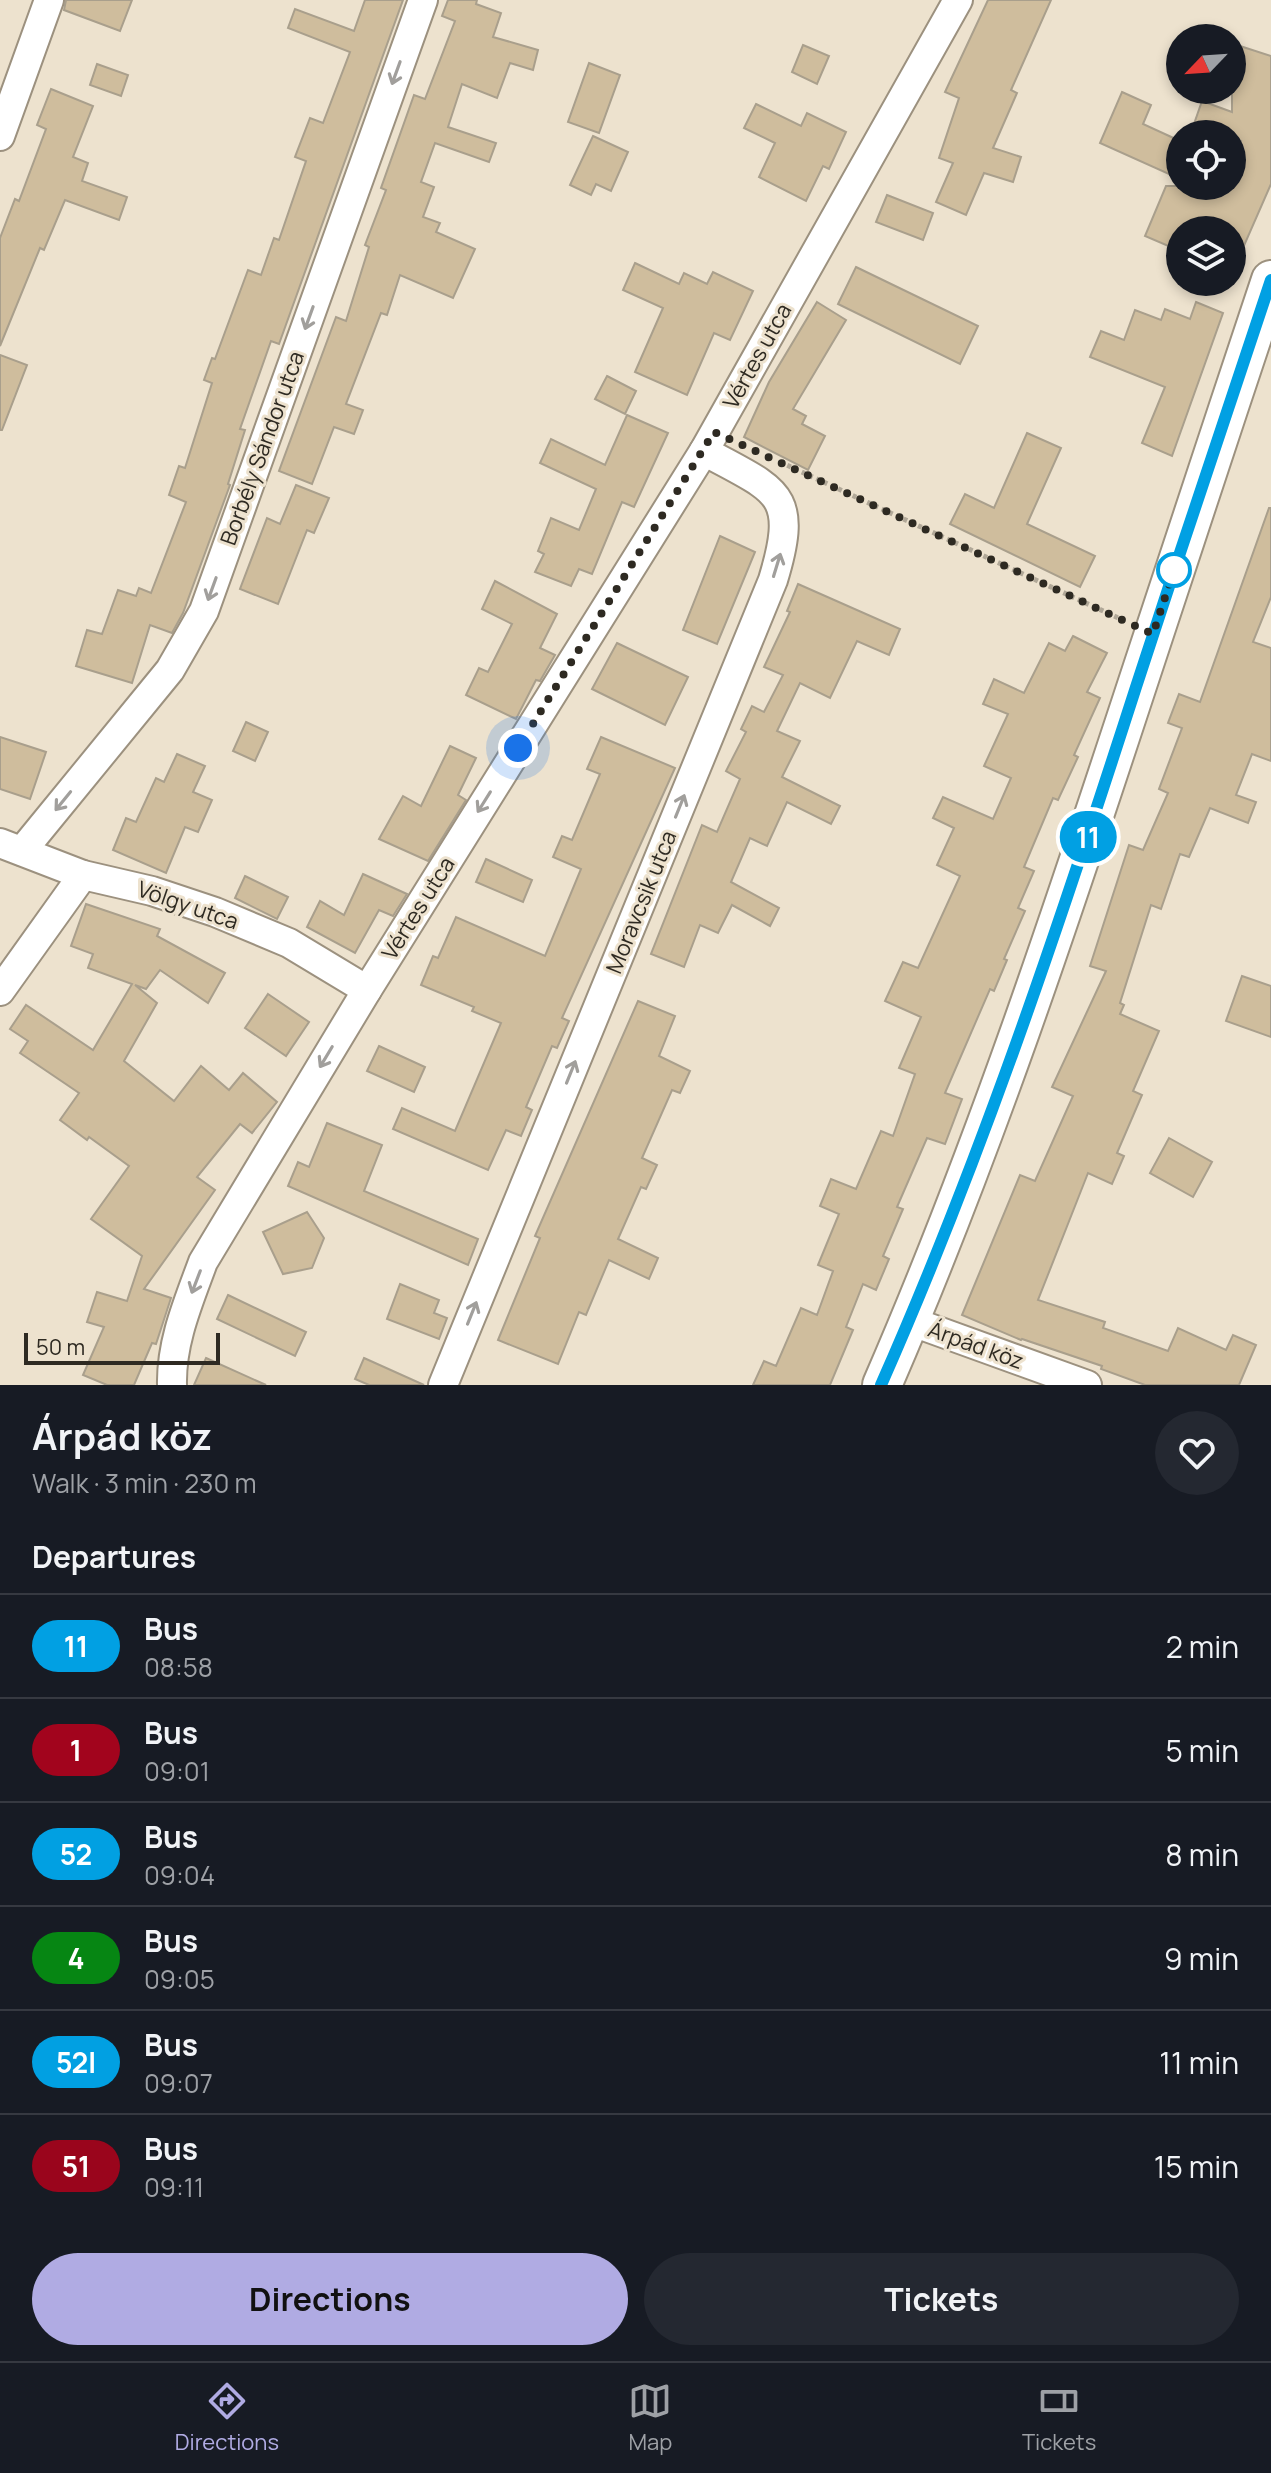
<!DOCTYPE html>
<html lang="en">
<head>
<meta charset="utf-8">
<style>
  body { margin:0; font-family:Manrope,sans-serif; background:#242831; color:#f1f3f6; height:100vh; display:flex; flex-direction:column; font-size:30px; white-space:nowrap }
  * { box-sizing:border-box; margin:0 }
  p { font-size:26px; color:#9ea1a6 }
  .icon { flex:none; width:44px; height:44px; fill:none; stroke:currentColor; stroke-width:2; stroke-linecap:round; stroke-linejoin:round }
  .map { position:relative; height:1385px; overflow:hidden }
  .sheet { display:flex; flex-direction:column; background:#171b24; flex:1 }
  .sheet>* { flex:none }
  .badge { padding:0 16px; border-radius:26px; font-size:28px; line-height:52px }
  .needle { width:52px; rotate:245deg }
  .buttons { position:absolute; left:1166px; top:24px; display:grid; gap:16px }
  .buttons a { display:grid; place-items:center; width:80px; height:80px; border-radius:50%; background:#171b24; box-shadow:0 4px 12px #0003; font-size:40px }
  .scale { position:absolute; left:24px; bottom:20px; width:196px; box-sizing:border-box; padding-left:8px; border:4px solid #2e2a22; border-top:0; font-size:22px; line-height:28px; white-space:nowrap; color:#2e2a22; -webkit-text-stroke:6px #ede2ce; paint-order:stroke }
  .you { position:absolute; width:40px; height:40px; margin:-20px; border:6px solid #fff; border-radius:50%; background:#1a73e8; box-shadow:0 0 0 12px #1a73e833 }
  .map>.badge { position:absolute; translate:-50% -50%; box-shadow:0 0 0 4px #fff }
  h2 { padding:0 32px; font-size:30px; line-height:72px }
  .round { display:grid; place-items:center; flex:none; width:84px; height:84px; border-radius:42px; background:#242831 }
  .summary { display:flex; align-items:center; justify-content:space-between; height:136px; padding:0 32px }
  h1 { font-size:38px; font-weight:700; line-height:60px }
  .cta { display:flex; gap:16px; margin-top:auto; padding:16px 32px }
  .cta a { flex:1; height:92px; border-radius:48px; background:#b0abe3; color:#111; font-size:32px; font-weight:700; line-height:92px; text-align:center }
  .cta a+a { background:#242831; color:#f1f3f6 }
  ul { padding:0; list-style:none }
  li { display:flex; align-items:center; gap:24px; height:104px; padding:0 32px; border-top:2px solid #363941 }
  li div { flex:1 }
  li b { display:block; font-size:30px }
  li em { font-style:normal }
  li .badge { min-width:88px; font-weight:700; text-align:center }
  .tabs { display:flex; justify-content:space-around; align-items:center; height:112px; border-top:2px solid #363941; background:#171b24; font-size:22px; color:#9ea1a6 }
  .tabs a { display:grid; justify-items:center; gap:4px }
  .tabs .current { color:#b0abe3 }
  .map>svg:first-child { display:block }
</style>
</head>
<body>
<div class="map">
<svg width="1271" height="1385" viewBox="0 0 1271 1385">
  <rect width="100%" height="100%" fill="#ede2ce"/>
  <!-- building -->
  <g fill="#cfbd9d" stroke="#a99f8c" stroke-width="2">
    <path d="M66 0H132L120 31 64 10Z"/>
    <path d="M365 0H403L279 344 271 341 240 429 245 430 228 484 230 485 183 613 172 633 150 625 132 683 76 666 87 630 102 634 118 590 136 596 139 588 151 593 186 502 169 495 179 466 185 468 212 383 204 380 212 358 215 359 248 270 261 275 274 238 279 240 306 161 295 157 310 118 323 123 350 52 288 28 295 9 354 31Z"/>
    <path d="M448 0H477L476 4 501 13 493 37 538 50 533 70 510 63 497 98 462 84 448 127 496 143 489 162 435 143 421 182 434 187 423 217 440 223 436 232 475 249 453 298 400 275 387 315 381 313 346 404 363 410 354 434 334 427 312 484 279 471 336 317 346 321 369 247 365 245 386 190 381 188 414 95 425 99 455 21 442 16Z"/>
    <path d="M988 0H1051L1011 90 1017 93 993 148 1021 157 1013 182 984 173 966 215 936 202 953 163 939 158 959 98 945 92Z"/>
    <path d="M803 45 829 56 817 84 792 72Z"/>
    <path d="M1240 46 1271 56V184L1232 273V230H1180V251L1145 236 1166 186H1232V161L1241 141 1232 137V134H1222L1194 124 1202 101 1232 112V70Z"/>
    <path d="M589 63 620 75 599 133 568 122Z"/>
    <path d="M97 64 128 75 121 96 90 85Z"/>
    <path d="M51 89 93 106 73 157 88 163 82 181 127 197 119 220 65 200 44 250 40 248 0 346V238L15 199 19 201 46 129 37 125Z"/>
    <path d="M1122 92 1151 105 1143 124 1180 141V179L1100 143Z"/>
    <path d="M756 104 801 126 807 113 846 132 829 169 823 166 806 201 759 177 775 143 744 128Z"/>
    <path d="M593 136 628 152 611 191 596 184 591 195 570 185Z"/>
    <path d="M887 195 933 213 923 240 876 222Z"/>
    <path d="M635 263 679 284 684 273 707 284 713 272 753 291 730 340 714 333 687 395 635 372 663 308 623 290Z"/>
    <path d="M856 267 978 326 960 364 838 304Z"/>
    <path d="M817 302 846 320 793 409 806 416 802 424 825 436 808 470 744 437 769 382Z"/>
    <path d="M1196 302 1223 313 1172 456 1142 443 1165 387 1090 357 1101 331 1124 340 1135 310 1161 320 1165 309 1190 319Z"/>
    <path d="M0 355 27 365 2 430H0Z"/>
    <path d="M607 376 636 391 625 414 595 399Z"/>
    <path d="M627 415 668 433 634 507 622 502 592 574 579 569 571 586 535 572 544 554 538 551 551 518 579 530 596 489 540 463 551 439 605 465Z"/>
    <path d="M1027 433 1061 448 1027 524 1095 556 1080 587 950 524 965 494 994 508Z"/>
    <path d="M296 485 329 498 314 533 307 530 278 604 240 589 267 518 280 524Z"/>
    <path d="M1269 508H1271V597L1253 642 1271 648V761L1252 754 1236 795 1256 802 1248 823 1210 808 1189 857 1180 854 1161 909 1151 905 1120 1003 1124 1005 1120 1014 1159 1031 1133 1091 1142 1095 1117 1153 1124 1156 1112 1184 1088 1173 1038 1300 1105 1322 1103 1328 1168 1351 1178 1328 1226 1350 1233 1335 1256 1345 1239 1385H1145L1101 1369 1102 1366 1022 1339 1021 1340 962 1315 1020 1175 1035 1181 1073 1096 1052 1087 1106 971 1090 966 1129 845 1143 850 1168 793 1159 789 1182 728 1168 723 1179 694 1200 702Z"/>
    <path d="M720 536 755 552 717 644 683 630Z"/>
    <path d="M495 581 557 614 540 648 555 655 540 681 536 680 516 719 466 695 479 668 488 672 512 624 482 609Z"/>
    <path d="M798 584 900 629 889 655 857 641 830 698 800 683 777 731 800 741 782 777 840 806 831 824 787 802 767 846 750 838 731 882 779 908 770 926 732 905 718 933 700 925 684 967 651 954 702 825 717 832 740 779 726 771 746 732 741 729 752 706 764 712 783 675 764 667 790 612 787 611Z"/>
    <path d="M1073 636 1107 653 1087 692 1100 698 1074 755 1078 757 1058 800 1053 798 1024 867 1034 871 1018 908 1025 911 1004 959 1007 960 994 991 990 989 945 1093 962 1099 945 1144 927 1138 897 1207 903 1209 883 1256 889 1259 876 1290 863 1284 846 1327 853 1330 830 1385H753L764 1361 776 1366 801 1308 817 1315 833 1271 818 1265 839 1214 820 1206 831 1179 856 1189 881 1131 893 1136 915 1074 899 1068 921 1017 885 1001 903 962 918 968 960 876 937 865 954 828 933 818 943 797 993 819 1011 778 984 766 1008 714 983 704 994 679 1024 693 1049 643 1065 651Z"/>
    <path d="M617 643 688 677 665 725 592 689Z"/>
    <path d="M246 722 268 732 255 761 233 751Z"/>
    <path d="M0 737 46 752 30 799 0 789Z"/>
    <path d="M601 737 675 768 562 1018 569 1021 557 1048 552 1046 526 1107 532 1110 521 1136 506 1130 488 1170 393 1129 402 1108 455 1131 501 1023 472 1011 474 1007 421 985 433 956 438 958 456 917 545 956 581 869 553 857 562 836 572 840 600 774 587 769Z"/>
    <path d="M450 746 476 758 458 795 466 800 428 861 379 839 403 796 421 806Z"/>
    <path d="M177 754 205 766 193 792 212 800 198 832 185 827 166 873 113 850 126 818 136 822 156 778 164 782Z"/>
    <path d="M486 859 532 880 523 902 476 882Z"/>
    <path d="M363 874 407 894 393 916 379 910 355 953 307 927 320 901 344 915Z"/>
    <path d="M245 876 288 897 277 919 235 898Z"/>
    <path d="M86 904 160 929 157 936 225 973 208 1003 160 970 146 989 135 985 157 1003 124 1061 174 1101 201 1066 229 1090 243 1073 277 1102 252 1133 240 1124 197 1177 215 1190 144 1289 171 1298 156 1344 152 1343 134 1385H107L83 1375 104 1327 87 1322 97 1292 127 1301 142 1256 91 1219 129 1166 89 1137 87 1140 60 1120 79 1093 20 1053 28 1041 10 1029 26 1005 93 1050 132 984 88 968 93 954 71 946Z"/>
    <path d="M1242 976 1271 986V1037L1226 1021Z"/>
    <path d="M268 994 309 1022 286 1056 245 1028Z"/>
    <path d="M638 1001 675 1016 659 1056 690 1071 680 1093 672 1090 642 1158 657 1165 646 1189 641 1187 618 1239 658 1258 649 1279 609 1260 586 1315 579 1312 558 1364 498 1340 540 1238 535 1236Z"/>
    <path d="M379 1046 425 1067 414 1092 367 1071Z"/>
    <path d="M327 1123 382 1145 364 1191 478 1239 468 1265 288 1186 298 1162 309 1167Z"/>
    <path d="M1169 1138 1212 1162 1193 1197 1150 1173Z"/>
    <path d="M307 1212 324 1238 312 1268 283 1274 263 1232Z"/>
    <path d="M400 1284 439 1300 434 1313 447 1318 439 1339 387 1319Z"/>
    <path d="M228 1295 306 1332 295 1356 217 1319Z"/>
    <path d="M206 1358 266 1385H194Z"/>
    <path d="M364 1358 424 1385H369L355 1379Z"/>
  </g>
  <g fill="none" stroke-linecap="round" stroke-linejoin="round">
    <!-- street casing -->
    <g stroke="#9c917f" stroke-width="32">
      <g id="street">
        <path d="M0 136 49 0"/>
        <path d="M0 843 83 875 152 891 215 912 289 943 367 990"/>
        <path d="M22 851 170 670 204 611 423 0"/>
        <path d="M0 991 83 875"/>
        <path d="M910 1321 1087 1385"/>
        <path d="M172 1385C171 1342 188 1303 203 1262L367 990 704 451 958 0"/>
        <path d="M443 1385 773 580C800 491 776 491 704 451"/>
      </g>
    </g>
    <!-- secondary casing -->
    <g stroke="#9c917f" stroke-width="42">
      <path id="secondary" d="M882 1385C983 1153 1063 911 1142 670 1184 540 1228 410 1271 280"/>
    </g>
    <!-- path -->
    <path stroke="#b1a898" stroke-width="5" stroke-dasharray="4 4" stroke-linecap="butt" d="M780 462 1127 622"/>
    <!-- street -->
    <use href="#street" stroke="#fff" stroke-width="28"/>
    <!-- secondary -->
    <use href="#secondary" stroke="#fff" stroke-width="38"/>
  </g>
  <!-- one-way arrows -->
  <defs><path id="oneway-shaft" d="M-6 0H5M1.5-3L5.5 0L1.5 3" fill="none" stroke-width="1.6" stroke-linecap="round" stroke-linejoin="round" transform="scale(2)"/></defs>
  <g stroke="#a19f9c">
    <use href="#oneway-shaft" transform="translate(396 73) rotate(110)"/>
    <use href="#oneway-shaft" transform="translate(309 318) rotate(110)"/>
    <use href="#oneway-shaft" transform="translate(777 565) rotate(-73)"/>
    <use href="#oneway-shaft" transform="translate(212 589) rotate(110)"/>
    <use href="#oneway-shaft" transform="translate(63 801) rotate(129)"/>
    <use href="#oneway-shaft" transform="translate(484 802) rotate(122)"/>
    <use href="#oneway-shaft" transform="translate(680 806) rotate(-68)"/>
    <use href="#oneway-shaft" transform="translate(326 1057) rotate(121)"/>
    <use href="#oneway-shaft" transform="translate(571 1072) rotate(-68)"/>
    <use href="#oneway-shaft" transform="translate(196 1282) rotate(111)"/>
    <use href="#oneway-shaft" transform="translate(472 1313) rotate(-68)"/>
  </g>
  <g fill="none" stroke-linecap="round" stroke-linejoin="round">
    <!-- line casing -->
    <g stroke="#fff" stroke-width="18">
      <path id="line" d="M881 1385C981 1159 1060 923 1136 687 1180 551 1226 416 1271 280"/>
    </g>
    <!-- line -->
    <use href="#line" stroke="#01a0e3" stroke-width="12"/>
    <!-- walk -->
    <path stroke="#2e2a22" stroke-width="8" stroke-dasharray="0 14.4" d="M518 748 714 432 1153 634 1174 570"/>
  </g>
  <!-- markers -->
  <circle fill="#fff" stroke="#01a0e3" stroke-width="4" cx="1174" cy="570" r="16"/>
  <g text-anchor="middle" stroke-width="6" stroke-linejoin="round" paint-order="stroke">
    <!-- street labels -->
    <g font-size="22" fill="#2e2a22" stroke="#ede2ce">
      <text transform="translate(757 356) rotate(-61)" y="8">Vértes utca</text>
      <text transform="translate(262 448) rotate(-70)" y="8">Borbély Sándor utca</text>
      <text transform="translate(641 902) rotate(-68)" y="8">Moravcsik utca</text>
      <text transform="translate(188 905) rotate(19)" y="8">Völgy utca</text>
      <text transform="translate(418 908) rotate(-58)" y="8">Vértes utca</text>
      <text transform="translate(976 1345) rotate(20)" y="8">Árpád köz</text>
    </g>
  </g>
</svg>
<div class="buttons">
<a><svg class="needle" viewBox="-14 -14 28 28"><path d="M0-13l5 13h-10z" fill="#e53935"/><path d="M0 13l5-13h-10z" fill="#9ea1a6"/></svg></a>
<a><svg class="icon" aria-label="locate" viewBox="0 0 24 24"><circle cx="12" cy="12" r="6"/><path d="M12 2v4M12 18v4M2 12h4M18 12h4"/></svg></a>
<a><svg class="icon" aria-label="layers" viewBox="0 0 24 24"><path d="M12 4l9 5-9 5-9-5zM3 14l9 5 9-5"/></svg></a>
</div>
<div class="scale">50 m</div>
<div class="you" style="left:518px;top:748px"></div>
<b class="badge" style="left:1088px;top:837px;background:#01a0e3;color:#fff">11</b>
</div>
<section class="sheet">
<div class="summary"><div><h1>Árpád köz</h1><p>Walk · 3 min · 230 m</p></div><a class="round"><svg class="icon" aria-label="heart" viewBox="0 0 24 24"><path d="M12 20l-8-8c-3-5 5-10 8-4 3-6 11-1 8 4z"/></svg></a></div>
<h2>Departures</h2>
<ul>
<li><span class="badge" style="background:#01a0e3;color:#fff">11</span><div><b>Bus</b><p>08:58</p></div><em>2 min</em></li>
<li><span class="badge" style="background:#a2041d;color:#fff">1</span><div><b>Bus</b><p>09:01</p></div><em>5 min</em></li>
<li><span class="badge" style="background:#01a0e2;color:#fff">52</span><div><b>Bus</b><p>09:04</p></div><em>8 min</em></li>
<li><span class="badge" style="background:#068613;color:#fff">4</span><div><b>Bus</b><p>09:05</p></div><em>9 min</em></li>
<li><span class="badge" style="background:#01a0e2;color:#fff">52I</span><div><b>Bus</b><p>09:07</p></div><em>11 min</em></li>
<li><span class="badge" style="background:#9a051c;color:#fff">51</span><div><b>Bus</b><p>09:11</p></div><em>15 min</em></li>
</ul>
<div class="cta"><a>Directions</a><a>Tickets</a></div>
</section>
<nav class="tabs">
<a class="current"><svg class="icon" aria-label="directions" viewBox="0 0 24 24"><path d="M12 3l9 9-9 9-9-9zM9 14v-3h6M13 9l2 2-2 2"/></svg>Directions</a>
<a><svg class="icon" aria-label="map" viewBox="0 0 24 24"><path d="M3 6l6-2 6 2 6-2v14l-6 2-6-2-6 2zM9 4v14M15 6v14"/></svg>Map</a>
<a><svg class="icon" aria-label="tickets" viewBox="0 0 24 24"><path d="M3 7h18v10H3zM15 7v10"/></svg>Tickets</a>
</nav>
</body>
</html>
